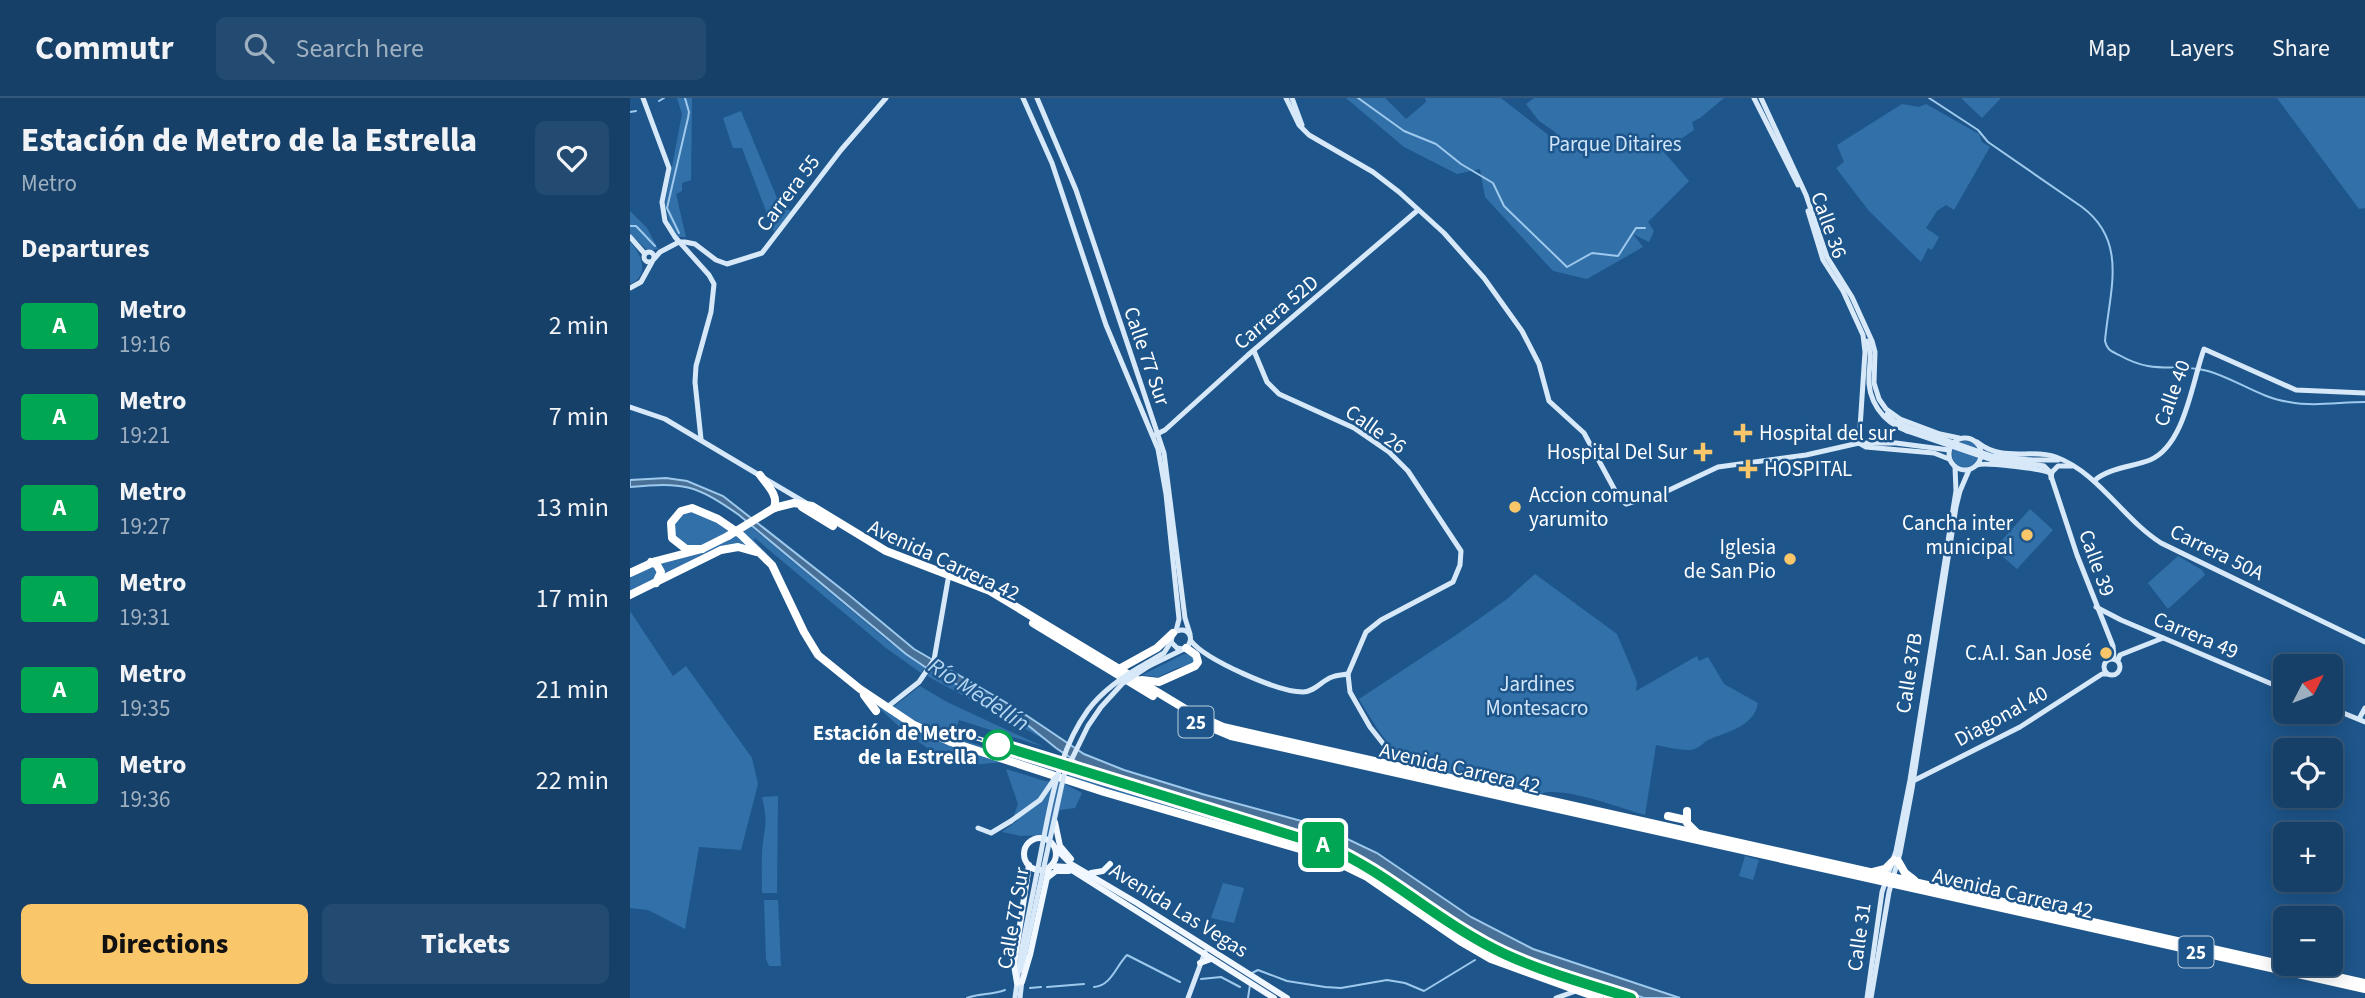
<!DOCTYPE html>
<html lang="en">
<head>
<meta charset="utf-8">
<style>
  body { margin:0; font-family:"Source Sans 3",sans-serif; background:#234b71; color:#f1f3f6; height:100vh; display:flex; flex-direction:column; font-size:26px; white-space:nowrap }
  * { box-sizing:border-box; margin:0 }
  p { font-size:23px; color:#9eafc0 }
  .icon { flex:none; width:38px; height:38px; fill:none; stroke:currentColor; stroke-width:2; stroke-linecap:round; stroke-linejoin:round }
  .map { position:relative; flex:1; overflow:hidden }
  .sheet { display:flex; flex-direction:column; background:#164068; width:630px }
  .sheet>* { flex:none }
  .badge { padding:0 14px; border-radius:5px; font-size:24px; line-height:46px }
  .needle { width:46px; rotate:48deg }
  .fabs { position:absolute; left:1643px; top:556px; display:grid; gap:14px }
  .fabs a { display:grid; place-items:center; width:70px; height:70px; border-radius:10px; background:#164068; box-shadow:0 4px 18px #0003,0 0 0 2px #35597c; font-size:35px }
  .map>.badge { position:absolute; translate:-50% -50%; box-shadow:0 0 0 4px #fff }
  h2 { padding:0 21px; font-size:26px; line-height:63px }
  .round { display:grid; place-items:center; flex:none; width:74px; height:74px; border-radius:10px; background:#234b71 }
  .overview { display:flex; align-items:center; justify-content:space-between; height:119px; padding:0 21px }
  h1 { font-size:33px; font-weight:800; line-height:52px }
  .primary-button { display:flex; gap:14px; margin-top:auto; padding:14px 21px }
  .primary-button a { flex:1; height:80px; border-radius:10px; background:#fac66a; color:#111; font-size:28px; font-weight:800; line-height:80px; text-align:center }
  .primary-button a+a { background:#234b71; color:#f1f3f6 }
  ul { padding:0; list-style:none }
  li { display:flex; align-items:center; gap:21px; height:91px; padding:0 21px }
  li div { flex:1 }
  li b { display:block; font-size:26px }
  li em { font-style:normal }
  li .badge { min-width:77px; font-weight:700; text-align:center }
  header { display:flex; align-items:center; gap:42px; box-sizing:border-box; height:98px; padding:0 35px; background:#164068; border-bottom:2px solid #35597c }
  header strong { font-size:33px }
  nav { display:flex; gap:38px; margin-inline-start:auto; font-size:24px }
  .search { width:490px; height:63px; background:#234b71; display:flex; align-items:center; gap:18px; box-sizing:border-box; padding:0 24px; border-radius:10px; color:#9eafc0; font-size:26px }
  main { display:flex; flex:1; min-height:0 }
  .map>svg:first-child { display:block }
</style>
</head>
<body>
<header>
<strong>Commutr</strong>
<div class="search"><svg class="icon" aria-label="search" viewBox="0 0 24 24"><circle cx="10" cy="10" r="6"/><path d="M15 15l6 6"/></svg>Search here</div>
<nav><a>Map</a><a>Layers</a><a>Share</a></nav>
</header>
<main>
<section class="sheet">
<div class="overview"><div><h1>Estación de Metro de la Estrella</h1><p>Metro</p></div><a class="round"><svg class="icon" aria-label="heart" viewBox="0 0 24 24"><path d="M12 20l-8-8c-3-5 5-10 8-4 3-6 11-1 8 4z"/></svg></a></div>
<h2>Departures</h2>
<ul>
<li><span class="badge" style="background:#00a651;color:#fff">A</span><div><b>Metro</b><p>19:16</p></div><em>2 min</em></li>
<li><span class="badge" style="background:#00a651;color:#fff">A</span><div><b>Metro</b><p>19:21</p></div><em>7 min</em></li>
<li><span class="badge" style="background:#00a651;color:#fff">A</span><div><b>Metro</b><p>19:27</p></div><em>13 min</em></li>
<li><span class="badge" style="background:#00a651;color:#fff">A</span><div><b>Metro</b><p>19:31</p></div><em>17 min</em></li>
<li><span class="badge" style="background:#00a651;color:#fff">A</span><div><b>Metro</b><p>19:35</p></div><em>21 min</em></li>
<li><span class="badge" style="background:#00a651;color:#fff">A</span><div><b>Metro</b><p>19:36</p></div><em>22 min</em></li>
</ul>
<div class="primary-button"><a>Directions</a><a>Tickets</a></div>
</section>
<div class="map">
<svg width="1735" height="900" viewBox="0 0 1735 900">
  <rect width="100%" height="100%" fill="#1e568b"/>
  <!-- green -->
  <g fill="#3270a9">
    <path d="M47 0H62L61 82 52 85V93L46 96 56 139H48L40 128 35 105 52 16Z"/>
    <path d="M716 0H755L776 21 796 4 795 0H871L921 39 934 55 925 34 909 23 896 6 904 0H1094L1070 20 1062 24 1064 32 1033 53 1059 83 1018 124 1024 133 1019 144 1003 136 1013 149 957 181 923 173 855 99 850 71 827 76 774 49Z"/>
    <path d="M1331 0H1371L1352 20Z"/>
    <path d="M1647 0H1735V110L1729 111Z"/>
    <path d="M1272 6 1289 9 1296 6 1349 36 1352 44 1360 49 1324 112 1316 107 1307 113 1296 130 1309 139 1302 152 1298 150 1291 164 1239 113 1206 70 1214 64 1207 47Z"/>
    <path d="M111 13 149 105 162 114 144 134 112 50H103L93 20Z"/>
    <path d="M0 113 17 130 28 151 18 153 0 136Z"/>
    <path d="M0 144C12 156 20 178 0 186Z"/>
    <circle cx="1335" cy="356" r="13"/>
    <path d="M1400 411 1423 432 1387 471 1364 451Z"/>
    <path d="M63 412 92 427 122 451C93 437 58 466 32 479L27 464 70 449 60 450 47 444 42 432 49 417Z"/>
    <path d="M120 428 259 544 295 569 291 575 256 550 125 440 124 442 140 459 151 475 110 434Z"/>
    <path d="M1548 458 1572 472 1575 477 1538 511 1518 485Z"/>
    <path d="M23 468 28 474 27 480 0 494V480L12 472Z"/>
    <path d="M905 476 987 536 1007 584 1006 593 1067 558 1069 563 1078 559 1094 586 1128 605C1124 629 1096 634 1078 642 1072 646 1067 652 1059 652 1048 652 1037 649 1026 647L1015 717C990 710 932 687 909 696L789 669C759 654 746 629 729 601L829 535 877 501Z"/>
    <path d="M0 513 43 578 56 568 122 660 128 686 111 752 69 749 55 831 18 812 0 810Z"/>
    <path d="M554 556 562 557 565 562 563 566 547 570 528 579 512 577Z"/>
    <path d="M301 573 385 617 421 645 297 578Z"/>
    <path d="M290 588 317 604 414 649 329 622 323 639 424 670 423 675C367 656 313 640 262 610Z"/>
    <path d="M245 606 285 631 372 664C360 665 345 668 333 666 304 661 265 626 245 606Z"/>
    <path d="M376 671 415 683 433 685 452 695 445 710 430 712 422 742 414 737 391 738 372 734 388 722 384 717 388 706Z"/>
    <path d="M440 675 672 744 713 760 747 778 847 845 883 862 945 884 944 888 868 861 848 850 735 774 438 680Z"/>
    <path d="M148 698 147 795H132C132 778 131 760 133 744 136 723 137 721 132 699Z"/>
    <path d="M1115 758 1129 762 1123 782 1109 778Z"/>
    <path d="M593 785 614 790 604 825 581 820Z"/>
    <path d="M134 802H148L151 868H139L136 861Z"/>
  </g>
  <!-- water -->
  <path fill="#497096" stroke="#9ec9ed" stroke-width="2" d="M36 380 57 383 93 398 219 497 284 551 387 611 454 656 494 672 572 696 690 728 747 755 841 819 903 851 1050 900H1014L889 857 838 831 765 782 713 752 660 733 516 691 459 672 426 650 385 617 301 573 276 556 109 417C65 386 53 384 0 389V382Z"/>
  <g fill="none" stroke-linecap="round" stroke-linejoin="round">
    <!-- stream -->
    <g stroke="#9ec9ed" stroke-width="2">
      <path d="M728 0 774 33 806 46 831 66 863 85 874 108 937 169 962 155 988 158 1006 130H1015"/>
      <path d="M1299 0 1348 32 1358 44 1452 109C1499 144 1479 194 1475 243 1477 252 1481 253 1489 257 1526 278 1543 264 1578 273 1606 281 1630 300 1659 304 1684 309 1710 304 1735 304"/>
      <path d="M29 3 34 0"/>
      <path d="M0 14 6 13"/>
      <path d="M0 128H6L25 148"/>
      <path d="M49 135 37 110 58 20 59 14 55 0"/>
      <path d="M622 875 628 872 657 883 695 889 711 890 757 882 775 885 794 893 845 862"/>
      <path d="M571 881 591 879 610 889"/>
      <path d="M417 889 454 886"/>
      <path d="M464 889C481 888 486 868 497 857L550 884"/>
      <path d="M400 890 411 889"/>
      <path d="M337 900C350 895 362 897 375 892"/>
      <path d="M618 900 620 887"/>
    </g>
    <!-- secondary -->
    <g stroke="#d7e8f9" stroke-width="5">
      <path d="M13 0 39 70 32 104 35 123 45 139 79 177 84 186 81 214 66 268 65 284 71 341"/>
      <path d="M393 0 422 65 476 227 528 351 536 396 549 521 546 533"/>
      <path d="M407 0 446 92 534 355 555 520 560 536"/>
      <path d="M656 0 669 27 679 37 743 74 769 94 814 135 854 180 892 233 909 266 919 303 954 335 988 398 996 406 1035 394 1088 369 1176 357 1229 345H1266L1319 352"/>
      <path d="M662 0 672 27"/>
      <path d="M1124 0 1168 87"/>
      <path d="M1131 0 1176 97 1197 159 1222 199 1242 243 1245 254 1244 285 1249 301 1256 311 1270 321 1310 336 1329 340"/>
      <path d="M1178 113 1193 162 1213 193 1233 237 1235 254 1229 345"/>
      <path d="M0 139 15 156"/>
      <circle cx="19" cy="159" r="5"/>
      <path d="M24 161 30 154 49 144H55L65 146 86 162 97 166 132 155 211 52 256 0"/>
      <path d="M0 190 11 184 22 164"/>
      <path d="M1237 243C1242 254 1240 264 1239 276 1237 302 1252 324 1277 333"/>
      <path d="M624 253 637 284 649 296 724 330 759 354 778 373 831 453 830 467 823 484 751 522 736 534 718 576 720 594 740 629 755 648 781 669"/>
      <path d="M0 309 35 321 176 405"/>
      <path d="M1257 316 1264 323 1278 329"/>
      <path d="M525 337 535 332 618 257 788 112"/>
      <circle cx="1335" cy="356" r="16"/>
      <path d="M1347 344C1373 365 1401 350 1426 359 1469 375 1493 421 1531 445L1735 544"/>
      <path d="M1229 345 1236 349 1304 355 1319 361"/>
      <path d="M1401 362H1428"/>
      <path d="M1401 366 1414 368 1419 373"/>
      <path d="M1347 367C1354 364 1413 371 1420 375L1447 457 1483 548 1484 560"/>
      <path d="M1421 380 1422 374 1428 368H1442"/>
      <path d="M1464 383C1478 370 1502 369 1520 362 1555 347 1562 284 1574 251L1666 292 1735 295"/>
      <path d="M1466 509 1491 522 1656 592"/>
      <path d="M561 543C576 562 648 594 673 594 686 593 691 583 702 579 707 577 713 577 718 576"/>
      <circle cx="1482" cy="569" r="8"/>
      <path d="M1488 562 1490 557 1533 540"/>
      <path d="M517 565 534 555 541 544"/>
      <path d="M519 568 556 550C567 539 556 526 543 535L541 544 547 550 553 551"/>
      <path d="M256 610 289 584 304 562 319 476"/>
      <path d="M1701 610 1735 624"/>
      <path d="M1729 621 1735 610"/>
      <path d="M1283 683 1390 629 1472 576H1477"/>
      <path d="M348 730 361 735 381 723"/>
      <path d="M393 873 395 855"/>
      <path d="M385 900 391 855"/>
      <path d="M390 900 392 882"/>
      <path d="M558 900 575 854"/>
      <path d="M926 900 946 893"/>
      <path d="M1237 900 1252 794 1266 753 1280 682 1326 393 1325 369"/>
      <path d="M1241 900 1259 794 1270 755 1282 691 1326 409 1330 393 1339 372"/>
    </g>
    <!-- primary -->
    <g stroke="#f0f7ff" stroke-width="6">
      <path d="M425 724 430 748 441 761"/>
      <circle cx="410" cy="756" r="16"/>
      <path d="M425 750 441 766 507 805 657 900"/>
      <path d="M421 768 437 769 644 900"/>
      <path d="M461 775 473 773 480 766"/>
      <path d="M417 780 426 773H439"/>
      <path d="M570 865 581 861"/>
      <path d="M392 884 400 857 419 770"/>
      <path d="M387 885 384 867 399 767"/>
    </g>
    <!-- highway -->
    <g stroke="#fff" stroke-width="8">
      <path d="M130 377C137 387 149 397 144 410"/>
      <path d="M172 409 203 428"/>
      <path d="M144 410 164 405 182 408 256 453 360 493 562 615 593 629 1735 885"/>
      <path d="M72 451H56L42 440 41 425 51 413 62 410 88 421 110 436 142 467 174 534 188 557 230 591 284 627 321 644 474 694 694 758 737 779 830 843 861 861 969 900"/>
      <path d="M21 464 27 467 31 474 26 485"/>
      <path d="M0 475 26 463 72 451 98 438"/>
      <path d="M0 497 91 452 108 449 126 454"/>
      <path d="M403 525 523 598"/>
      <path d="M489 571 527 550 543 535"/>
      <path d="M512 582 529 584 565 568 568 564 566 557 556 550"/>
      <path d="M234 597 246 613"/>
      <path d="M561 621 601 638 1735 891"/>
      <path d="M1057 713V725L1066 734"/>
      <path d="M1038 718 1056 722"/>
      <path d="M1268 763 1275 775 1284 782"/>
      <path d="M1243 774 1255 771 1264 762"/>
    </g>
    <!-- rail casing -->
    <g stroke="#fff" stroke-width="4.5">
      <path id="rail" d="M328 634 461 677 689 745 735 767 831 832 865 852 1001 900"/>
    </g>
    <!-- rail -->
    <use href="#rail" stroke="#1e568b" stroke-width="2" stroke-dasharray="5" stroke-linecap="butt"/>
    <!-- secondary-bridge -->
    <g stroke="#d7e8f9" stroke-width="5">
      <path d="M1278 329 1362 358 1401 362"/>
      <path d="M1277 333 1362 362 1401 366"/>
      <path d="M381 723 410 702 425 680"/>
      <path d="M391 855C397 823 404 791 410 759 420 709 427 655 458 612 473 592 495 577 517 565"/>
      <path d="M395 855 434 677 458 628 471 609 492 586 519 568"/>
    </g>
    <!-- highway-bridge -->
    <path stroke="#fff" stroke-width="8" d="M98 438 144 410"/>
  </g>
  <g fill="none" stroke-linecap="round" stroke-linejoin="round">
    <!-- line casing -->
    <g stroke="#fff" stroke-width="16">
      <path id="line" d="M362 645 696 748C754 773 800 817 855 846 900 871 952 884 1001 900"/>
    </g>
    <!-- line -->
    <use href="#line" stroke="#00a651" stroke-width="10"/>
  </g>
  <!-- markers -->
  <g fill="#fac66a" stroke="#1e568b" stroke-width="2.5">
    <path d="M1109.5 324.5h7v7h7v7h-7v7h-7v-7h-7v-7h7z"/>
    <path d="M1069.5 343.5h7v7h7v7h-7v7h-7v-7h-7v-7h7z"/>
    <path d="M1114.5 360.5h7v7h7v7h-7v7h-7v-7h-7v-7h7z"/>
    <circle cx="885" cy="409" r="7"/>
    <circle cx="1397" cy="437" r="7"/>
    <circle cx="1160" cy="461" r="7"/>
    <circle cx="1476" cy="555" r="7"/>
  </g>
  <circle fill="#fff" stroke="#00a651" stroke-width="3.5" cx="368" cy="647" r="14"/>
  <g text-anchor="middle" stroke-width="5" stroke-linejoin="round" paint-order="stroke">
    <!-- shield labels -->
    <g fill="#1e568b" stroke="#bcccdc" stroke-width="2">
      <rect x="548.5" y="608.5" width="35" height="31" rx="5"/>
      <rect x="1548.5" y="838.5" width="35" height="31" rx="5"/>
    </g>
    <g font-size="19" font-weight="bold" fill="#fff">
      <text x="566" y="631">25</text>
      <text x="1566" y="861">25</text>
    </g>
    <!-- park labels -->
    <g font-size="21" fill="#d0e5f9" stroke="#1e568b">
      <text x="985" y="53">Parque Ditaires</text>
      <text x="907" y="593">Jardines<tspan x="907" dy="24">Montesacro</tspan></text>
    </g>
    <!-- street labels -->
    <g font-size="21" fill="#fff" stroke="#1e568b">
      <text transform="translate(158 95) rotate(-53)" y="7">Carrera 55</text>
      <text transform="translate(1199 127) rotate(70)" y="7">Calle 36</text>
      <text transform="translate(646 214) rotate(-40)" y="7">Carrera 52D</text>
      <text transform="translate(517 258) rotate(71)" y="7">Calle 77 Sur</text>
      <text transform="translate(1542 295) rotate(-70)" y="7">Calle 40</text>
      <text transform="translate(746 331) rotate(35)" y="7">Calle 26</text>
      <text transform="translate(1587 454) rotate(26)" y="7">Carrera 50A</text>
      <text transform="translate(314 462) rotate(25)" y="7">Avenida Carrera 42</text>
      <text transform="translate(1467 465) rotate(70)" y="7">Calle 39</text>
      <text transform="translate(1566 537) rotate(23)" y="7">Carrera 49</text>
      <text transform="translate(1279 575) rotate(-81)" y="7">Calle 37B</text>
      <text transform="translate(1371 618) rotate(-29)" y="7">Diagonal 40</text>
      <text transform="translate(830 670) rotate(13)" y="7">Avenida Carrera 42</text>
      <text transform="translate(1383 795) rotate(13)" y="7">Avenida Carrera 42</text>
      <text transform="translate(549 812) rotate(32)" y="7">Avenida Las Vegas</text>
      <text transform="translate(383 820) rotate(-80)" y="7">Calle 77 Sur</text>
      <text transform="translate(1229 839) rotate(-82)" y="7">Calle 31</text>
    </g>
    <!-- poi labels -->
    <g font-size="21" fill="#fff" stroke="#1e568b" text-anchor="end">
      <text x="1129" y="342" text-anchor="start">Hospital del sur</text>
      <text x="1057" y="361">Hospital Del Sur</text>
      <text x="1134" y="378" text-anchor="start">HOSPITAL</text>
      <text x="899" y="404" text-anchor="start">Accion comunal<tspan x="899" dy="24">yarumito</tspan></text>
      <text x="1383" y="432">Cancha inter<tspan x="1383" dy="24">municipal</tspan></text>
      <text x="1146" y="456">Iglesia<tspan x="1146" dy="24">de San Pio</tspan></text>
      <text x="1462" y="562">C.A.I. San José</text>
    </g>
    <!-- stop labels -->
    <g font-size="21" font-weight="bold" fill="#fff" stroke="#1e568b" text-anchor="end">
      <text x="347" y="642">Estación de Metro<tspan x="347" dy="24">de la Estrella</tspan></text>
    </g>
    <!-- water labels -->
    <g font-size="23" font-style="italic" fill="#b6d7f3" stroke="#1e568b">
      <text transform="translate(349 596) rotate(33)" y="8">Río Medellín</text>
    </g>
  </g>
</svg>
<div class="fabs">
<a><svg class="needle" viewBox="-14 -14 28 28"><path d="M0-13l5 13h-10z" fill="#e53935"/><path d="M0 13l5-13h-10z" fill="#9eafc0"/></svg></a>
<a><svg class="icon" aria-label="locate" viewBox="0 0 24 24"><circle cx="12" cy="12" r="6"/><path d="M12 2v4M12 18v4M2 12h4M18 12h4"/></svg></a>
<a>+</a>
<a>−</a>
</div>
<b class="badge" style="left:693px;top:747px;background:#00a651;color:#fff">A</b>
</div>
</main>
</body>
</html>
